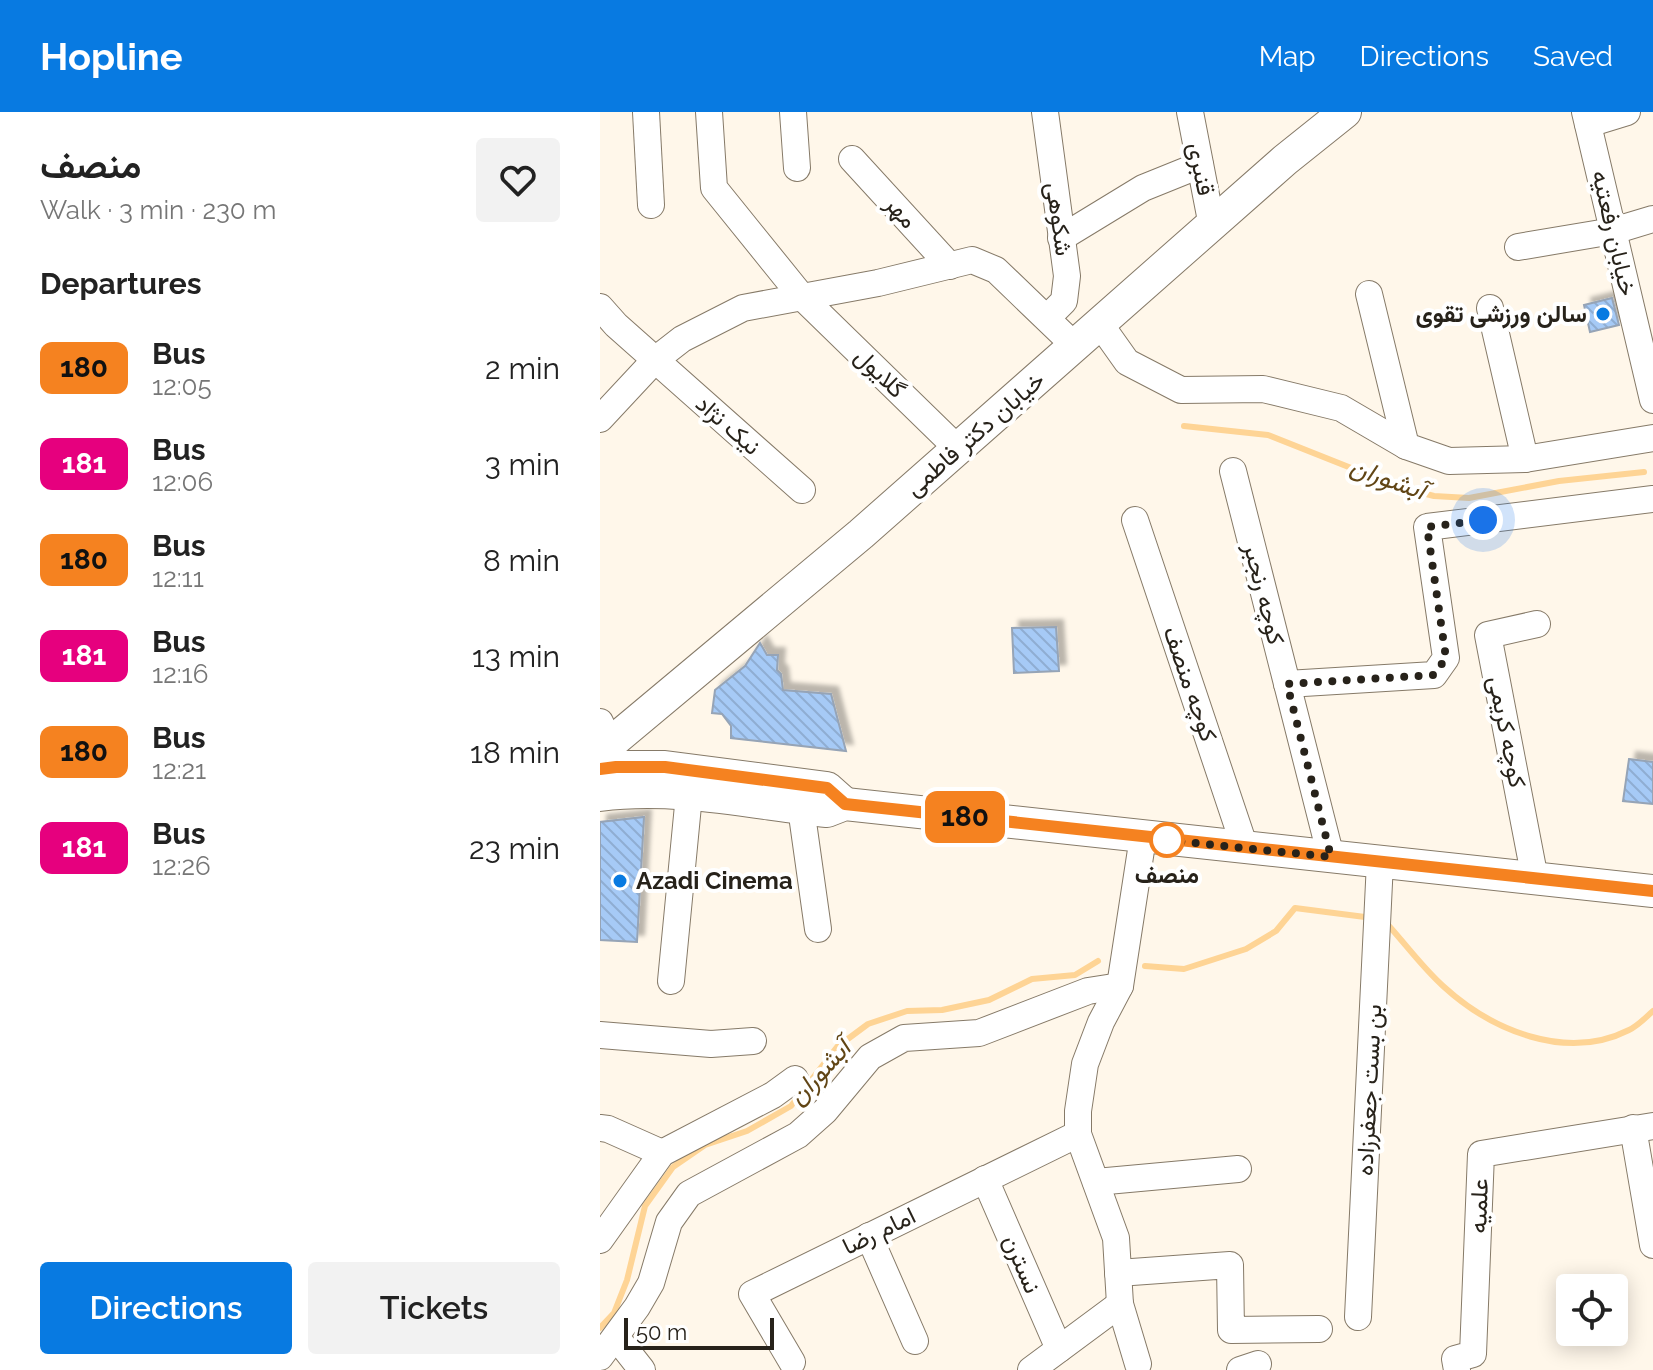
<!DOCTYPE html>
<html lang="en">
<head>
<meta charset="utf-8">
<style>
  body { margin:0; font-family:Raleway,Vazirmatn,sans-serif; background:#f2f2f2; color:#222; height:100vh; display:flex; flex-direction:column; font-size:30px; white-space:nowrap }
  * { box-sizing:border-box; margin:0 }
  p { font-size:26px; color:#767676 }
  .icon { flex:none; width:44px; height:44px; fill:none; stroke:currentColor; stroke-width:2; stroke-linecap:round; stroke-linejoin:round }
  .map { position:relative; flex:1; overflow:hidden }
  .drawer { display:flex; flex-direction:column; background:#fff; width:600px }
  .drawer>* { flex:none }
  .badge { padding:0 16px; border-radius:12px; font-size:28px; line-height:52px }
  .buttons { position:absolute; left:956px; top:1162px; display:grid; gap:16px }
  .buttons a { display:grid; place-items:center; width:72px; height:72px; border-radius:8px; background:#fff; box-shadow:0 4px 20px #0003; font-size:40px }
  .scale { position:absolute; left:24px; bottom:20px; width:150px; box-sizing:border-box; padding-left:8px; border:4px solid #27221a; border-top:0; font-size:22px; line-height:28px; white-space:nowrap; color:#27221a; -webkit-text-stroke:6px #fff; paint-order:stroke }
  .you { position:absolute; width:40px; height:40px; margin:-20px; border:6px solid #fff; border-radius:50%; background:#1a73e8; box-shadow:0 0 0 12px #1a73e833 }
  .map>.badge { position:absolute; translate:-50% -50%; box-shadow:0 0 0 4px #fff }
  h2 { padding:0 40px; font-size:30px; line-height:72px }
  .round { display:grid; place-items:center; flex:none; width:84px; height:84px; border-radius:8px; background:#f2f2f2 }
  .head { display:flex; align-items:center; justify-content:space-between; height:136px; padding:0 40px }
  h1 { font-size:38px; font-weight:600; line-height:60px }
  .primary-button { display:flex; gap:16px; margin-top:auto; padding:16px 40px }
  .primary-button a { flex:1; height:92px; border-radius:8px; background:#087ae1; color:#fff; font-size:32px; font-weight:600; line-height:92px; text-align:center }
  .primary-button a+a { background:#f2f2f2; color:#222 }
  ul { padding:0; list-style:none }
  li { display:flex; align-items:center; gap:24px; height:96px; padding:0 40px }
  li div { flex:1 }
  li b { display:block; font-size:30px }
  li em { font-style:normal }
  li .badge { min-width:88px; font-weight:700; text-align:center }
  header { display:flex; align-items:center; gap:48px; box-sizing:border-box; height:112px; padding:0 40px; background:#087ae1; color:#fff }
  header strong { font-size:38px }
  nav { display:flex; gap:44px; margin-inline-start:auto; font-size:28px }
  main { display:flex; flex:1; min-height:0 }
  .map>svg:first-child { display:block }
</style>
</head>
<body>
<header>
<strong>Hopline</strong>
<nav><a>Map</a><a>Directions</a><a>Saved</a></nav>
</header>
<main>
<section class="drawer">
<div class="head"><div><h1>منصف</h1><p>Walk · 3 min · 230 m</p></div><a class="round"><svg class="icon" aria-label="heart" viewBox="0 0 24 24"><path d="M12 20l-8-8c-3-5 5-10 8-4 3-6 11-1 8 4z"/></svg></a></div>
<h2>Departures</h2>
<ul>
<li><span class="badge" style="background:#f58220;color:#111">180</span><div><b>Bus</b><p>12:05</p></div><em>2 min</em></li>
<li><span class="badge" style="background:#e6007e;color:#fff">181</span><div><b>Bus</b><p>12:06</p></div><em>3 min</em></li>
<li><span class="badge" style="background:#f58220;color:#111">180</span><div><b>Bus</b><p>12:11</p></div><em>8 min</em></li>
<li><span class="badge" style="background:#e6007e;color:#fff">181</span><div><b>Bus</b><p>12:16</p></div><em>13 min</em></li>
<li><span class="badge" style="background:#f58220;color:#111">180</span><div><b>Bus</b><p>12:21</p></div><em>18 min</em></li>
<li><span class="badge" style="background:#e6007e;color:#fff">181</span><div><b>Bus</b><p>12:26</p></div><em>23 min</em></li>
</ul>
<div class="primary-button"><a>Directions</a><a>Tickets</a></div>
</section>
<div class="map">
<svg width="1053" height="1258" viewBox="0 0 1053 1258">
  <defs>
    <pattern id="building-back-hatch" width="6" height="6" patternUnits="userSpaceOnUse" patternTransform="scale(2)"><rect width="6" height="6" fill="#a6caf6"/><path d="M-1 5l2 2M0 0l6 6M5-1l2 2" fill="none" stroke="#8fadd2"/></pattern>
    <filter id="shadow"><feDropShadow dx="7" dy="-7" stdDeviation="2" flood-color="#0004"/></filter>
  </defs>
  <rect width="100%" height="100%" fill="#fff7ea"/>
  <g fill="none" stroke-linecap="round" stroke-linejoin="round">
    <!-- stream -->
    <g stroke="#fed495" stroke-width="6">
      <path d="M584 314 668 323 799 375 834 384 869 386 959 369 1044 360"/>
      <path d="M789 814C807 834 823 856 843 874 891 918 966 950 1029 918 1038 914 1046 905 1053 899"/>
      <path d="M545 854 584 857 646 837 676 819 695 796 765 805"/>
      <path d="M0 1216 14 1201 27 1168 45 1094 73 1055 105 1033 147 1019 191 994 237 935 268 912 307 899 342 898 389 888 432 867 475 863 498 849"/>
    </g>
  </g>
  <!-- building -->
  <g fill="url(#building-back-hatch)" stroke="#96a4b6" stroke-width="2" filter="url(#shadow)">
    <path d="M1012 186 1019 213 990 220 984 193Z"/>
    <path d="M456 515 459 559 414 561 412 516Z"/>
    <path d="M160 531 167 543H178L177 558 181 562 183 578 231 582 246 639 131 626V614L122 602 112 601 115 578 145 554Z"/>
    <path d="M1029 647 1053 650V692L1023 689Z"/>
    <path d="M44 705 37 830 0 828V710Z"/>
  </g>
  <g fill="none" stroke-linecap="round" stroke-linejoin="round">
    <!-- minor casing -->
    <g stroke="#867a68" stroke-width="28">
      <g id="minor">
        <path d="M46 0 51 93"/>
        <path d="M109 0 114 76 202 185 358 337"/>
        <path d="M193 0 197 56"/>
        <path d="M445 0 467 164 464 189 447 206"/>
        <path d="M590 0 612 114"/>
        <path d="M985 0 1053 288"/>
        <path d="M988 12 1027 0"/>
        <path d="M252 47 350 154"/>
        <path d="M461 126 543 76 600 53"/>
        <path d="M918 135 1013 119 1053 107"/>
        <path d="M769 182 806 334 849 349 925 347 1053 326"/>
        <path d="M0 195 16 213 202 378"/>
        <path d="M890 196 925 347"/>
        <path d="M500 212 527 250 581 278 663 277 741 296 806 334"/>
        <path d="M0 307 55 248 82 227 143 196 278 171 372 148 396 158 475 234"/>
        <path d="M633 359 731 745"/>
        <path d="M535 408 645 736"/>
        <path d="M687 572 834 563 846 546 827 415 1053 387"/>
        <path d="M0 610 10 631"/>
        <path d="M201 696 218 817"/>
        <path d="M935 767 888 523 937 512"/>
        <path d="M71 869 89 683"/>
        <path d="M0 923 111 932 153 929"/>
        <path d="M0 1016 8 1017 62 1041"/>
        <path d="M1033 1016 1053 1133"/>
        <path d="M385 1067 459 1237"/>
        <path d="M496 1070 638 1057"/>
        <path d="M269 1124 315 1229"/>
        <path d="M0 1128 62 1041 173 983 195 967"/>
        <path d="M518 1161 630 1153 631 1218 719 1217"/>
        <path d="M758 1205 780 750"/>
        <path d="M16 1225 42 1258"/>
        <path d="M0 1245 37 1195 51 1171 69 1110 89 1082 198 1023 225 999 270 945 304 926 379 921 488 879 520 874"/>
        <path d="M192 1250 152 1182 478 1022"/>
        <path d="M538 1252 520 1192 516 1126 478 1022V999L485 952 501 910 520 874 543 725"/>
        <path d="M431 1258 520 1192"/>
        <path d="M640 1258 658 1252"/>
        <path d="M857 1258 855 1247 873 1242 881 1042 1053 1014"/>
      </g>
    </g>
    <!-- major casing -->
    <g stroke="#867a68" stroke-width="34">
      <g id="major">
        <path d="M0 640 261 422 685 48 745 0"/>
        <path d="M0 657 16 655H65L227 676 245 692"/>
        <path d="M0 683C75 673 153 691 227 699L245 692 1053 779"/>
      </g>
    </g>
    <!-- minor -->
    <use href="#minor" stroke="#fff" stroke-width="26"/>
    <!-- major -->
    <use href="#major" stroke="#fff" stroke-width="32"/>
  </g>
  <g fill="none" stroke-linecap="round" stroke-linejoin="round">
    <!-- line casing -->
    <g stroke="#fff" stroke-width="18">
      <path id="line" d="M0 657 16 655H65L227 676 245 692 1053 779"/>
    </g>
    <!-- line -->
    <use href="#line" stroke="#f58220" stroke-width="12"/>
    <!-- walk -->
    <path stroke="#27221a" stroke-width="8" stroke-dasharray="0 14.4" d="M567 728 731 745 687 572 834 563 846 546 827 415 883 408"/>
  </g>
  <!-- markers -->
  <g fill="#087ae1" stroke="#fff" stroke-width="3">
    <circle cx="1003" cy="202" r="8"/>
    <circle cx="20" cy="769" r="8"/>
  </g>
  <circle fill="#fff" stroke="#f58220" stroke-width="4" cx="567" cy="728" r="16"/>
  <g text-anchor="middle" stroke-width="8" stroke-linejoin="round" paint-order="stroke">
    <!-- street labels -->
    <g font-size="24" fill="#27221a" stroke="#fff">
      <text transform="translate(601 57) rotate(79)" y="8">قنبری</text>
      <text transform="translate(301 100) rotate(48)" y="8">مهر</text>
      <text transform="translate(459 107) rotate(82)" y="8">شکوهی</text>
      <text transform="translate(1014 121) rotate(77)" y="8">خیابان رفعتیه</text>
      <text transform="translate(280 261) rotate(44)" y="8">گلایول</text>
      <text transform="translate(128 313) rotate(41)" y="8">نیک نژاد</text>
      <text transform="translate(375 322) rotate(-41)" y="8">خیابان دکتر فاطمی</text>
      <text transform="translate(664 482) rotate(76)" y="8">کوچه رنجبر</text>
      <text transform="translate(590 572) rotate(71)" y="8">کوچه منصف</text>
      <text transform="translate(907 620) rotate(79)" y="8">کوچه کریمی</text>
      <text transform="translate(769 978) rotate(-87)" y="8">بن بست جعفرزاده</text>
      <text transform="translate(879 1094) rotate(-88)" y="8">علمیه</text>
      <text transform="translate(279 1119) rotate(-26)" y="8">امام رضا</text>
      <text transform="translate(422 1152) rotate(67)" y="8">نسترن</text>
    </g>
    <!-- poi labels -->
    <g font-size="24" font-weight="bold" fill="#27221a" stroke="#fff" text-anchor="end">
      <text x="987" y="210">سالن ورزشی تقوی</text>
      <text x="36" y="777" text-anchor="start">Azadi Cinema</text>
    </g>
    <!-- stop labels -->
    <g font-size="24" font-weight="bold" fill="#27221a" stroke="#fff">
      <text x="567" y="771">منصف</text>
    </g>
    <!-- water labels -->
    <g font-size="26" font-style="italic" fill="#614515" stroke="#fff">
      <text transform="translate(788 366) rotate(20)" y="9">آبشوران</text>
      <text transform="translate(219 960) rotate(-47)" y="9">آبشوران</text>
    </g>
  </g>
</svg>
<div class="buttons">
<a><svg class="icon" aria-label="locate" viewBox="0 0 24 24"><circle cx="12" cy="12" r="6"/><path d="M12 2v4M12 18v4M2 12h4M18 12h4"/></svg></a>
</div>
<div class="scale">50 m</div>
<div class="you" style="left:883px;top:408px"></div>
<b class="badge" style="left:365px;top:705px;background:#f58220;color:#111">180</b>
</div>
</main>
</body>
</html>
